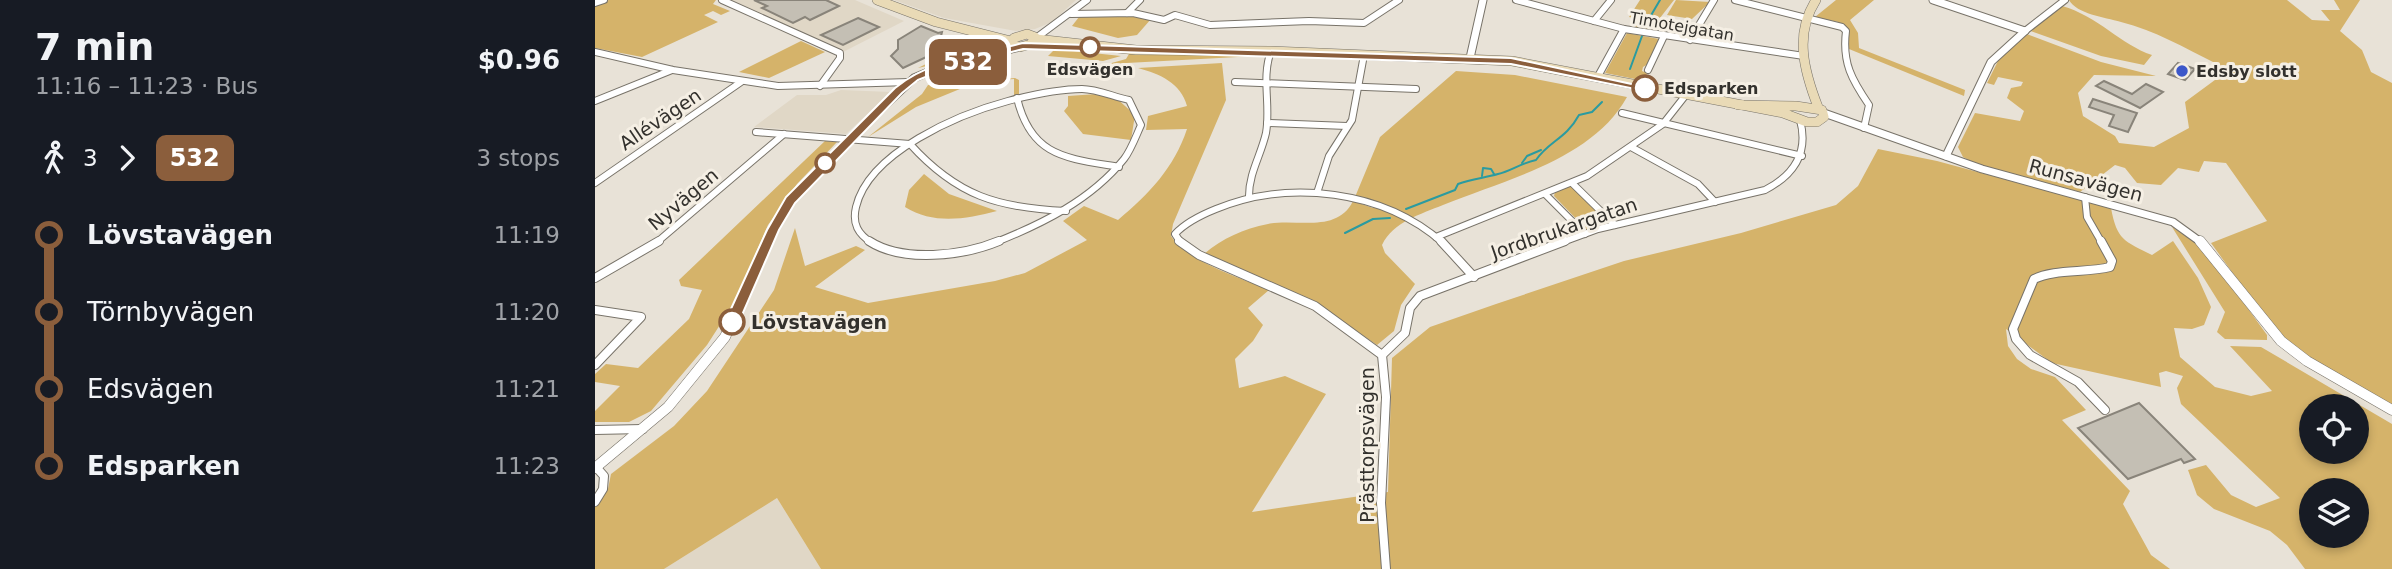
<!DOCTYPE html>
<html lang="en">
<head>
<meta charset="utf-8">
<style>
  body { margin:0; font-family:"DejaVu Sans",sans-serif; background:#20242c; color:#f1f3f6; height:100vh; display:flex; flex-direction:column; font-size:26px; white-space:nowrap }
  * { box-sizing:border-box; margin:0 }
  p { font-size:23px; color:#9ea1a6 }
  .icon { flex:none; width:38px; height:38px; fill:none; stroke:currentColor; stroke-width:2; stroke-linecap:round; stroke-linejoin:round }
  .map { position:relative; flex:1; overflow:hidden }
  .sheet { display:flex; flex-direction:column; background:#171b24; width:595px }
  .sheet>* { flex:none }
  .badge { padding:0 14px; border-radius:10px; font-size:24px; line-height:46px }
  .buttons { position:absolute; left:1704px; top:394px; display:grid; gap:14px }
  .buttons a { display:grid; place-items:center; width:70px; height:70px; border-radius:50%; background:#171b24; box-shadow:0 4px 10px #0003; font-size:35px }
  .map>.badge { position:absolute; translate:-50% -50%; box-shadow:0 0 0 4px #fff }
  .legs { display:flex; align-items:center; gap:10px; height:77px; padding:0 35px; font-size:23px }
  .legs p { margin-inline-start:auto }
  .head { display:flex; align-items:center; justify-content:space-between; height:119px; padding:0 35px }
  h1 { font-size:38px; font-weight:600; line-height:52px }
  ul { padding:0 35px; list-style:none }
  li { display:flex; align-items:center; gap:24px; height:77px; font-size:26px }
  li i { display:grid; place-items:center; width:10px; height:100%; margin:0 9px; background:currentColor }
  li i::after { content:''; width:18px; height:18px; margin:-9px; border:5px solid; border-radius:50%; background:#171b24 }
  li p { margin-inline-start:auto }
  li:first-child i { background:linear-gradient(#0000 50%,currentColor 0) }
  li:last-child i { background:linear-gradient(currentColor 50%,#0000 0) }
  main { display:flex; flex:1; min-height:0 }
  .map>svg:first-child { display:block }
</style>
</head>
<body>
<main>
<section class="sheet">
<div class="head"><div><h1>7 min</h1><p>11:16 – 11:23 · Bus</p></div><b>$0.96</b></div>
<div class="legs"><svg class="icon" aria-label="walk" viewBox="0 0 24 24"><circle cx="13" cy="4" r="2"/><path d="M13 8l-2 6 4 7M11 14l-3 7M7 12l3-4h3l4 4"/></svg>3<svg class="icon" aria-label="forward" viewBox="0 0 24 24"><path d="M9 5l7 7-7 7"/></svg><b class="badge" style="background:#8b5e3c;color:#fff">532</b><p>3 stops</p></div>
<ul>
<li><i style="color:#8b5e3c"></i><b>Lövstavägen</b><p>11:19</p></li>
<li><i style="color:#8b5e3c"></i><span>Törnbyvägen</span><p>11:20</p></li>
<li><i style="color:#8b5e3c"></i><span>Edsvägen</span><p>11:21</p></li>
<li><i style="color:#8b5e3c"></i><b>Edsparken</b><p>11:23</p></li>
</ul>
</section>
<div class="map">
<svg width="1797" height="569" viewBox="0 0 1797 569">
  <rect width="100%" height="100%" fill="#e8e2d7"/>
  <!-- built -->
  <g fill="#e0d7c6">
    <path d="M134 0H260L309 21 248 52Z"/>
    <path d="M299 0H481L457 22 440 29 421 31 349 18Z"/>
    <path d="M246 90 296 92 251 134 159 127 202 95H231Z"/>
    <path d="M182 498 226 569H69Z"/>
  </g>
  <!-- green -->
  <g fill="#d5b36a" fill-rule="evenodd">
    <path d="M14 0H121L118 4 135 11 126 15 118 11 109 15 123 22 47 57 0 48V5Z"/>
    <path d="M1045 0H1079L1054 32 1038 29 1043 19 1034 17Z"/>
    <path d="M1081 0 1115 2 1097 19 1072 15Z"/>
    <path d="M1241 0H1279L1255 20 1263 33 1264 48 1370 90 1369 96 1254 49V31L1243 22 1220 17Z"/>
    <path d="M1474 0H1692L1717 20 1735 21 1726 10H1745L1739 0H1765L1745 31 1767 50 1776 72 1797 83V406L1700 350 1676 326 1616 243 1672 221 1631 163 1609 161 1604 172 1583 168 1566 185 1542 183 1530 168 1520 165 1485 192 1381 164 1368 157 1363 147 1380 113 1425 121 1429 111 1412 98 1416 88 1426 86 1428 82 1403 77 1399 85 1392 83 1404 59 1429 33 1506 62 1561 76 1499 75 1483 93 1488 116 1520 136 1524 143 1559 147 1594 128 1590 102 1624 77 1620 63C1590 48 1559 30 1526 22 1509 17 1482 14 1474 0Z"/>
    <path d="M1467 6C1503 16 1526 45 1557 55L1549 65 1506 56 1433 30Z"/>
    <path d="M530 16 556 19 542 35 523 38 477 26 484 17Z"/>
    <path d="M1032 33 1064 39 1053 64 1048 67 1047 71 1052 73 1050 81 1010 73Z"/>
    <path d="M206 41 230 52 174 78 144 72Z"/>
    <path d="M371 44 394 52 323 68Z"/>
    <path d="M460 49 526 56 508 61 453 56Z"/>
    <path d="M534 54 661 56 513 64 531 59Z"/>
    <path d="M627 63 631 100 578 224 576 236C593 262 646 278 674 290L653 308 668 325 658 341 640 359 644 388 690 376 731 394 657 512 793 492 797 358 835 327 901 304 1029 261 1146 233 1241 205 1263 186 1283 149 1342 161 1516 208C1522 240 1529 241 1557 255L1578 241 1603 278 1616 307 1609 325 1597 329 1579 328 1585 357 1620 387 1656 396 1677 391 1635 346 1666 347 1797 424V569H1710L1692 545 1675 531 1619 509 1602 495 1593 470 1611 465 1636 495 1661 507 1685 498 1586 404 1582 388 1588 376 1571 371 1564 373 1566 387 1457 363 1411 329 1413 346 1422 359 1436 369 1460 377 1491 410 1467 420 1535 491 1528 504 1556 555 1575 569H226L182 498 69 569H0V505L13 489 16 474 79 426 112 391 179 290 200 228 210 266 261 246 270 250 220 287 273 303 400 281 430 273 492 240 468 221 489 206 523 220C554 194 579 168 592 129L551 130 553 116 592 106C586 83 565 74 543 68ZM1717 406H1762V452H1717ZM1717 490H1762V536H1717Z"/>
    <path d="M861 71 920 75 1032 97C998 159 910 180 848 205 826 214 798 222 787 245L790 253 820 284 806 305 799 331 782 345 719 302 609 254C628 238 648 229 673 224 701 218 742 234 758 201L778 208 780 205 760 197 785 137Z"/>
    <path d="M420 78 424 80V96L419 97V79L382 82 321 107 273 137 327 94 333 85Z"/>
    <path d="M502 94 519 96 540 115 536 140 488 134 469 111 473 106V96Z"/>
    <path d="M230 141 242 142 202 184 173 225 139 303 112 345 56 411 34 422H0V411L25 386 0 382V374L11 364 43 368 94 319 107 290 86 286 84 280Z"/>
    <path d="M329 174 354 194 402 211C371 219 339 225 310 207L314 190Z"/>
    <path d="M975 186H978L1013 223 992 230 959 196 960 192Z"/>
    <path d="M1577 227 1610 249 1672 335V340L1630 339 1622 332 1630 312Z"/>
  </g>
  <g fill="none" stroke-linecap="round" stroke-linejoin="round">
    <!-- stream -->
    <g stroke="#2a9ba0" stroke-width="2">
      <path d="M1048 29 1065 0"/>
      <path d="M1035 69 1047 36"/>
      <path d="M927 163 932 156 946 150"/>
      <path d="M887 176 888 168 896 169 899 174"/>
      <path d="M811 209 860 190 863 184C877 179 889 178 903 174 916 171 926 163 941 160 954 141 971 139 984 115L997 112 1007 102"/>
      <path d="M750 233 778 219 795 218"/>
    </g>
  </g>
  <!-- building -->
  <g fill="#c4bfb4" stroke="#89847a" stroke-width="2">
    <path d="M159 0H231L244 6 215 20 210 17 198 23 167 8 172 6Z"/>
    <path d="M263 18 284 27 248 45 226 35Z"/>
    <path d="M326 26 343 33 347 32 342 52 308 68 296 56 303 49V40Z"/>
    <path d="M1583 63 1600 69 1590 80 1573 74Z"/>
    <path d="M1509 81 1537 94 1551 84 1568 92 1545 108 1501 86Z"/>
    <path d="M1498 99 1542 113 1533 132 1514 126 1519 115 1494 107Z"/>
    <path d="M1544 403 1600 459 1589 463 1586 459 1533 479 1483 428Z"/>
  </g>
  <g fill="none" stroke-linecap="round" stroke-linejoin="round">
    <!-- minor-far1 casing -->
    <g stroke="#787369" stroke-width="8">
      <g id="minor-far1">
        <path d="M127 0 245 53V58L225 86"/>
        <path d="M921 0 1029 29 1209 56"/>
        <path d="M1140 0 1247 27 1251 31C1247 63 1257 80 1274 105L1269 128"/>
        <path d="M0 3 9 0"/>
        <path d="M532 13 545 0"/>
        <path d="M476 14 538 13 569 20 580 15 615 25 714 21 769 23 804 0"/>
        <path d="M999 21 1016 0"/>
        <path d="M1430 31 1470 0"/>
        <path d="M441 38 492 0"/>
        <path d="M1095 40 1119 0"/>
        <path d="M0 52 78 70 183 86 314 82"/>
        <path d="M1053 70 1069 36"/>
        <path d="M1002 78 1029 29"/>
        <path d="M640 82 821 89"/>
        <path d="M422 98C436 157 471 158 524 167"/>
        <path d="M0 101 77 70"/>
        <path d="M1027 113 1207 156"/>
        <path d="M672 123 752 126"/>
        <path d="M161 132 315 144C362 196 403 208 471 211"/>
        <path d="M1036 147 1103 184 1120 202"/>
        <path d="M0 183 146 82"/>
        <path d="M977 183 1020 225"/>
        <path d="M722 193 734 156 757 120 769 55"/>
        <path d="M951 195 990 234"/>
        <path d="M654 196C654 173 666 155 671 133 676 105 666 78 676 51"/>
        <path d="M1490 197 1492 217 1507 243"/>
        <path d="M841 237 992 176 1068 124 1090 96"/>
        <path d="M61 243 189 134"/>
        <path d="M277 243C263 234 257 224 261 207 274 152 364 114 413 101 436 95 463 89 487 89 502 89 519 97 534 100L546 125C541 136 536 150 529 159 496 200 447 224 399 243"/>
        <path d="M586 243 580 234C591 222 606 215 621 209 694 179 788 190 848 243"/>
        <path d="M965 243 1003 229 1170 190C1199 175 1214 153 1205 120"/>
      </g>
    </g>
    <!-- minor casing -->
    <g stroke="#787369" stroke-width="10">
      <g id="minor">
        <path d="M274 241C308 263 368 256 404 241"/>
        <path d="M584 241 604 255 720 306 787 355 791 397 786 503 791 569"/>
        <path d="M846 241 879 277"/>
        <path d="M1506 241 1517 261 1515 267C1491 273 1459 269 1439 279L1418 329 1421 339 1435 355 1483 382 1510 410"/>
        <path d="M0 278 64 241"/>
        <path d="M0 310 46 317 0 365"/>
        <path d="M787 355 810 333 815 308 825 296 970 241"/>
        <path d="M0 430 48 429"/>
        <path d="M0 502 8 489 9 476 1 467"/>
      </g>
    </g>
    <!-- tertiary-far1 casing -->
    <g stroke="#787369" stroke-width="9">
      <g id="tertiary-far1">
        <path d="M1338 0 1430 31"/>
        <path d="M875 58 888 0"/>
        <path d="M1229 113 1387 169 1578 222 1607 243"/>
        <path d="M1351 156 1396 62 1430 31"/>
        <path d="M172 243 196 200 254 139 319 78 350 65 425 47"/>
      </g>
    </g>
    <!-- tertiary casing -->
    <g stroke="#787369" stroke-width="11">
      <g id="tertiary">
        <path d="M1605 241 1686 341 1712 361 1797 410"/>
        <path d="M0 468 73 407 130 337 173 241"/>
      </g>
    </g>
    <!-- secondary casing -->
    <g stroke="#787369" stroke-width="10">
      <g id="secondary">
        <path d="M282 0 341 22 416 41"/>
        <path d="M1221 0C1199 34 1209 71 1223 107"/>
        <path d="M432 34 440 37 436 44 425 47 416 44 419 38Z"/>
        <path d="M441 39 541 50 676 51 917 61 1147 105"/>
        <path d="M1143 105H1147"/>
        <path d="M1147 105 1201 106 1227 110 1229 117 1222 122H1212L1188 113Z"/>
      </g>
    </g>
    <!-- minor-far1 -->
    <use href="#minor-far1" stroke="#fff" stroke-width="6"/>
    <!-- minor -->
    <use href="#minor" stroke="#fff" stroke-width="8"/>
    <!-- tertiary-far1 -->
    <use href="#tertiary-far1" stroke="#fff" stroke-width="7"/>
    <!-- tertiary -->
    <use href="#tertiary" stroke="#fff" stroke-width="10"/>
    <!-- secondary -->
    <use href="#secondary" stroke="#e9dab6" stroke-width="9"/>
  </g>
  <!-- line-1 -->
  <path fill="#8b5e3c" stroke="#fff" stroke-width="2" d="M428 43 916 58 1055 88 1050 91 916 64 428 49 354 68 323 80 307 93 200 203 184 230 144 322 137 328 132 326 130 322 172 230 191 197 300 88C335 59 385 54 428 43Z"/>
  <!-- markers -->
  <g fill="#fff" stroke="#8b5e3c" stroke-width="3.5">
    <circle cx="495" cy="47" r="9"/>
    <circle cx="1050" cy="88" r="12"/>
    <circle cx="230" cy="163" r="9"/>
    <circle cx="137" cy="322" r="12"/>
  </g>
  <circle fill="#3c57c9" stroke="#f5efe4" stroke-width="2.5" cx="1587" cy="71" r="7"/>
  <g text-anchor="middle" stroke-width="6" stroke-linejoin="round" paint-order="stroke">
    <!-- far-street labels -->
    <g font-size="16" fill="#33312d" stroke="#f5efe4">
      <text transform="translate(1087 26) rotate(10)" y="6">Timotejgatan</text>
    </g>
    <!-- far-stop labels -->
    <g font-size="16" font-weight="bold" fill="#33312d" stroke="#f5efe4">
      <text x="495" y="75">Edsvägen</text>
      <text x="1069" y="94" text-anchor="start">Edsparken</text>
    </g>
    <!-- far-poi labels -->
    <g font-size="16" font-weight="bold" fill="#33312d" stroke="#f5efe4" text-anchor="start">
      <text x="1601" y="77">Edsby slott</text>
    </g>
    <!-- street labels -->
    <g font-size="19" fill="#33312d" stroke="#f5efe4">
      <text transform="translate(65 119) rotate(-34)" y="7">Allévägen</text>
      <text transform="translate(1491 180) rotate(15)" y="7">Runsavägen</text>
      <text transform="translate(88 199) rotate(-40)" y="7">Nyvägen</text>
      <text transform="translate(969 228) rotate(-19)" y="7">Jordbrukargatan</text>
      <text transform="translate(772 445) rotate(-90)" y="7">Prästtorpsvägen</text>
    </g>
    <!-- stop labels -->
    <g font-size="19" font-weight="bold" fill="#33312d" stroke="#f5efe4" text-anchor="start">
      <text x="156" y="329">Lövstavägen</text>
    </g>
  </g>
</svg>
<div class="buttons">
<a><svg class="icon" aria-label="locate" viewBox="0 0 24 24"><circle cx="12" cy="12" r="6"/><path d="M12 2v4M12 18v4M2 12h4M18 12h4"/></svg></a>
<a><svg class="icon" aria-label="layers" viewBox="0 0 24 24"><path d="M12 4l9 5-9 5-9-5zM3 14l9 5 9-5"/></svg></a>
</div>
<b class="badge" style="left:373px;top:62px;background:#8b5e3c;color:#fff">532</b>
</div>
</main>
</body>
</html>
